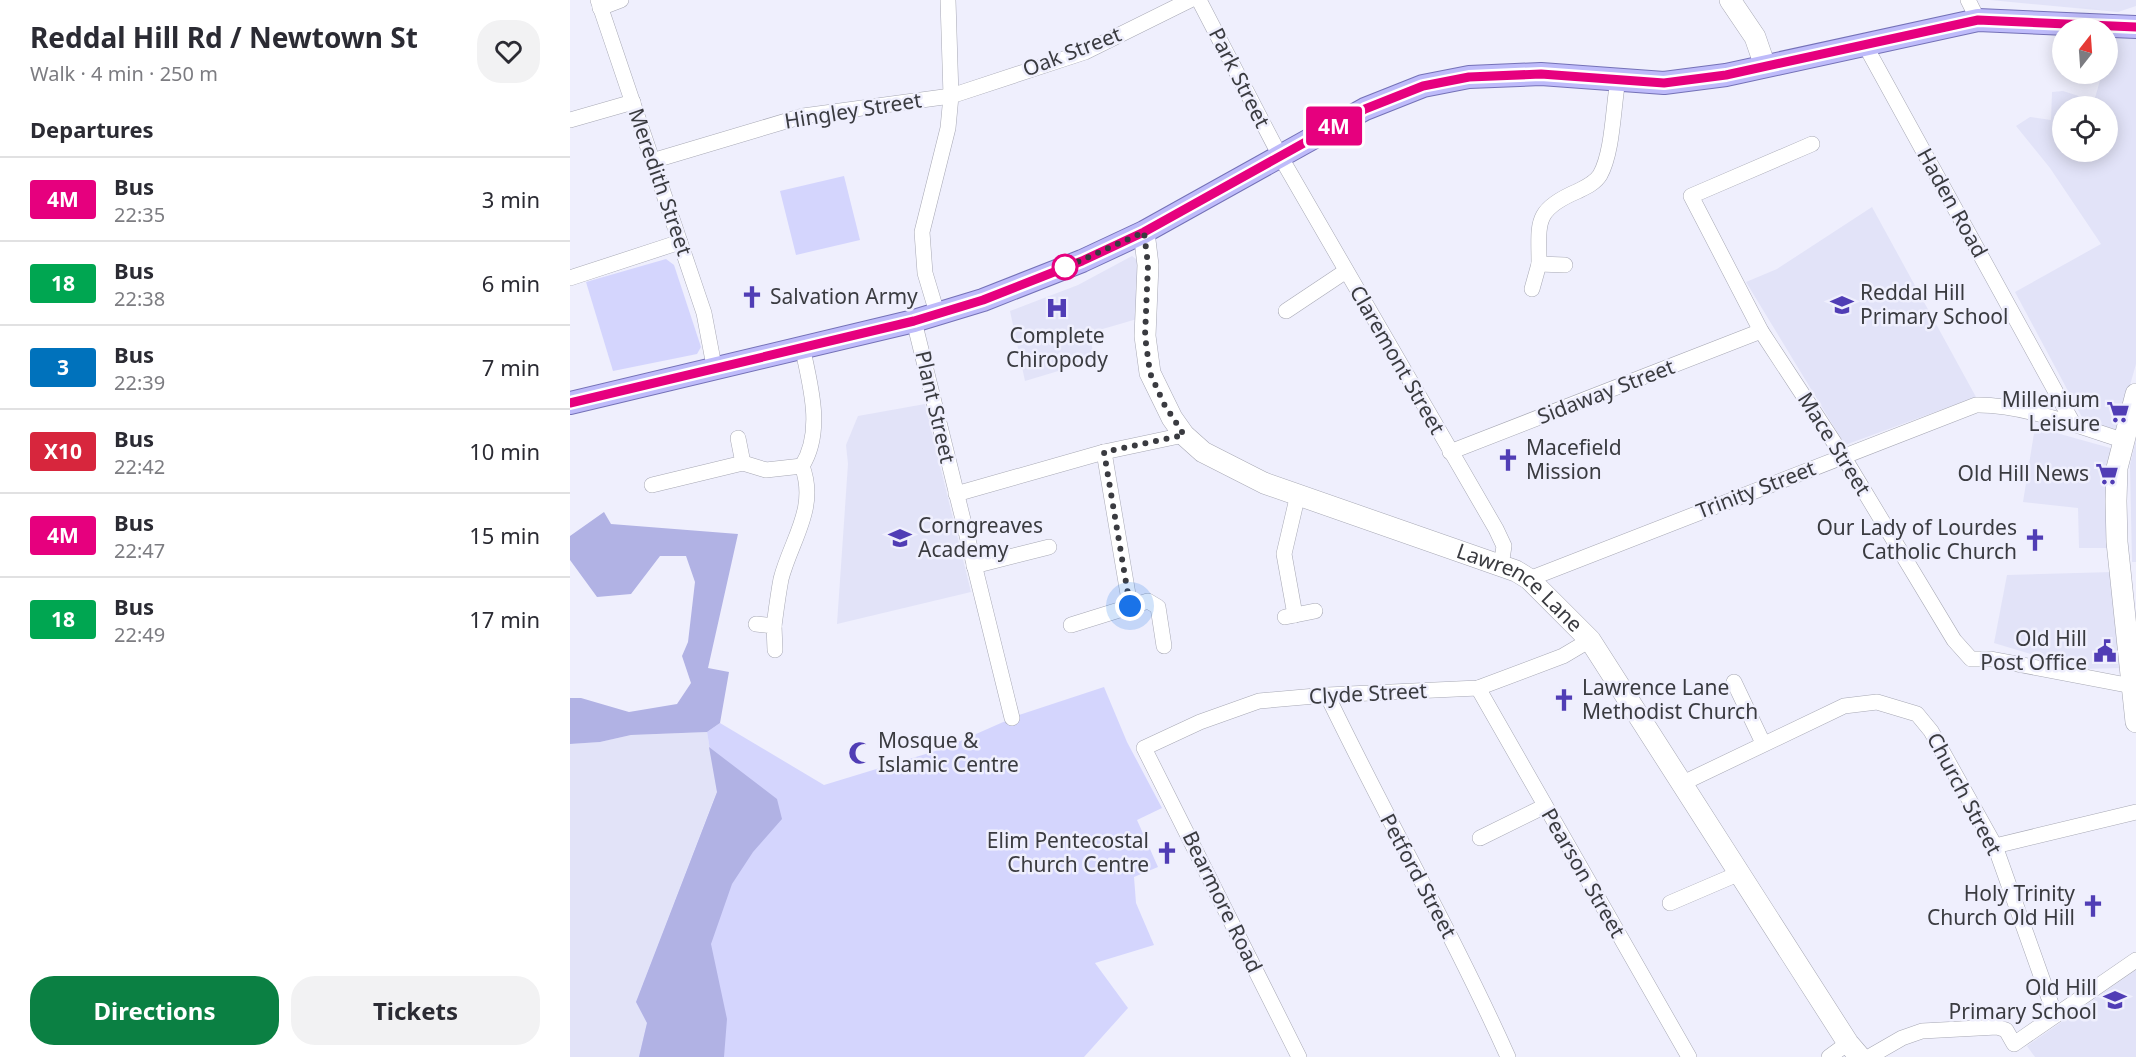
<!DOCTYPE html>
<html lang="en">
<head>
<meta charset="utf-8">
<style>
  body { margin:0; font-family:"Noto Sans",sans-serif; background:#f2f2f3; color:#2b2b33; height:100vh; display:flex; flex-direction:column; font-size:22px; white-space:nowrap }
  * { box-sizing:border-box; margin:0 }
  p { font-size:20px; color:#7c7c81 }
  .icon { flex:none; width:33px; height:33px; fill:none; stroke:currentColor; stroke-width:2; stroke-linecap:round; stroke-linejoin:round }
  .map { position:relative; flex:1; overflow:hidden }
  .sheet { display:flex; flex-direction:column; background:#fff; width:570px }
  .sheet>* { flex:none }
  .badge { padding:0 12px; border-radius:4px; font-size:21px; line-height:39px }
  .needle { width:39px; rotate:17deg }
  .tools { position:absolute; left:1482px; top:18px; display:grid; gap:12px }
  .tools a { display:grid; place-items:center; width:66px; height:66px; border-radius:50%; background:#fff; box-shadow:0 3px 15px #0003; font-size:30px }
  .you { position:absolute; width:30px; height:30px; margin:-15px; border:4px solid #fff; border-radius:50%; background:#1a73e8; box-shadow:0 0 0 9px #1a73e833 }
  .map>.badge { position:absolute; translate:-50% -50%; box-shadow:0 0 0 3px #fff }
  h2 { padding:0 30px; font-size:22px; line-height:54px }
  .round { display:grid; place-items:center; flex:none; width:63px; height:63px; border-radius:24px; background:#f2f2f3 }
  .head { display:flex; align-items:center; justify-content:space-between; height:102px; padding:0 30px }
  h1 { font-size:28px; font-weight:700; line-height:45px }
  .button { display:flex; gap:12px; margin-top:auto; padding:12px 30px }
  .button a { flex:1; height:69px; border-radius:24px; background:#0b8043; color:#fff; font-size:24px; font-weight:700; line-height:69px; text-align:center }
  .button a+a { background:#f2f2f3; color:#2b2b33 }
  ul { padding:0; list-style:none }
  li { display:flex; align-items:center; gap:18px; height:84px; padding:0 30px; border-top:2px solid #e1e1e2 }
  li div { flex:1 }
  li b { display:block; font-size:22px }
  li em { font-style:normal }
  li .badge { min-width:66px; font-weight:700; text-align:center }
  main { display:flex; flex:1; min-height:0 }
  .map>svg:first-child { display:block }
</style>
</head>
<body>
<main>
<section class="sheet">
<div class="head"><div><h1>Reddal Hill Rd / Newtown St</h1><p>Walk · 4 min · 250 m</p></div><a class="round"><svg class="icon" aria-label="heart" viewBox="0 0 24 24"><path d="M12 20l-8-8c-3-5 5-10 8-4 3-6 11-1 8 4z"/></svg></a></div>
<h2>Departures</h2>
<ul>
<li><span class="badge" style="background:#e6007e;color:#fff">4M</span><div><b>Bus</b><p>22:35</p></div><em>3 min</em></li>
<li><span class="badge" style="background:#00a651;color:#fff">18</span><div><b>Bus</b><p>22:38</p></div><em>6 min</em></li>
<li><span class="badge" style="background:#0072bc;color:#fff">3</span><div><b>Bus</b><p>22:39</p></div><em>7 min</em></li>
<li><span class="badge" style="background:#d7263d;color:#fff">X10</span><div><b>Bus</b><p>22:42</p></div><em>10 min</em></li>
<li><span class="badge" style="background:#e6007e;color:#fff">4M</span><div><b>Bus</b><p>22:47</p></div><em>15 min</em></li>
<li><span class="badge" style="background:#00a651;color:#fff">18</span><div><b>Bus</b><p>22:49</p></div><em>17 min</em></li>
</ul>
<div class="button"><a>Directions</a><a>Tickets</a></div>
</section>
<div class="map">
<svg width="1566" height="1057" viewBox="0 0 1566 1057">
  <rect width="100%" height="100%" fill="#efeffd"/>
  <!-- built -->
  <g fill="#e2e3f8" fill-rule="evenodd">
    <path d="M1420 0H1566V6L1548 12Z"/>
    <path d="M1543 36 1566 39V364L1547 431 1513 419 1445 292 1531 244 1480 168 1446 126 1460 117 1481 120 1482 92 1493 91 1524 101 1532 74H1538V55ZM1492 106H1538V152H1492Z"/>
    <path d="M1302 207 1406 397 1275 445 1176 282 1207 269Z"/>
    <path d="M562 256 571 263 567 319 519 333 525 360 455 381 440 311 508 285Z"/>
    <path d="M355 404 401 592 267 624 278 464 276 445 288 416Z"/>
    <path d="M1465 427 1544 449 1542 548H1509L1508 508 1453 502Z"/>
    <path d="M1566 439V562H1562L1560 465Z"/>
    <path d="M1543 572 1553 668 1510 669 1424 643 1437 575Z"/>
    <path d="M137 732 147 791 66 1002 77 1023 73 1048 69 1057H0V744L30 742 61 735Z"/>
    <path d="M1566 970V1057H1465L1457 1046Z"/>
  </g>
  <!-- green -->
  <g fill="#d4d5fd">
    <path d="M274 176 290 240 226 255 210 191Z"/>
    <path d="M96 259 104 265 131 347 127 354 43 371 16 282Z"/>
    <path d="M534 687 557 742 592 808 567 820 588 867 564 877 566 903 584 945 525 963 558 1008 514 1057H69L77 1023 66 1002 147 792 137 732 150 723 254 785 372 749 449 715Z"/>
  </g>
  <!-- forest -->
  <g fill="#b1b2e4">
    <path d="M34 512 41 524 168 534 138 668 159 672 150 723 137 732 61 735 30 742 0 744V698H11L59 712 107 704 121 683 112 656 118 642 125 582 116 556H90L61 594 27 597 0 560V536Z"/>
    <path d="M139 747 207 799 212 819 183 852 162 884 141 944 157 1019 154 1057H69L77 1023 66 1002 147 792Z"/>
  </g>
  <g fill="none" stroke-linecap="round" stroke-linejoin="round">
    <!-- street casing -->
    <g stroke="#a7a8b4" stroke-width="16">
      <g id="street">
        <path d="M28 0 134 313 144 366"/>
        <path d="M629 0 710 156 926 529 934 546 931 566"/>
        <path d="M1398 0 1408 20"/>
        <path d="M30 8 51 0"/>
        <path d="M1295 45 1504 425"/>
        <path d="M0 120 63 102"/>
        <path d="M1242 144 1121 196 1191 331 1273 456 1384 640 1401 659H1421L1562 686"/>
        <path d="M82 161 233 116 381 96 515 52 620 0"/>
        <path d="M969 264C969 223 963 210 1008 191 1016 187 1025 183 1030 175 1043 152 1043 107 1048 80"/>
        <path d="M0 278 110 242"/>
        <path d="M962 289 969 264 995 265"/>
        <path d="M716 311 776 271"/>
        <path d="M367 313 355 273 352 232 378 128 381 96 378 0"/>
        <path d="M344 321 442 718"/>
        <path d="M168 438 173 463"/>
        <path d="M534 452 560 606"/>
        <path d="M880 452 1191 331"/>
        <path d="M82 485 173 463 196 470 232 466"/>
        <path d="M386 494 534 452 614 435"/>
        <path d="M404 566 479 547"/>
        <path d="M959 579 1406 405C1452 404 1508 426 1552 440"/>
        <path d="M725 615 714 554 728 494"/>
        <path d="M715 617 745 611"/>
        <path d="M186 624 204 626 205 650"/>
        <path d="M501 625 578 601 588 607 594 646"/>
        <path d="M204 626C206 611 208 595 211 579 221 540 248 508 232 466 254 431 240 384 232 346"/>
        <path d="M1164 682 1193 743"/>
        <path d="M908 688 1119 1057"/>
        <path d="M757 695C815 816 883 934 938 1057"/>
        <path d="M1113 783 1274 706 1307 702 1347 714 1361 731 1425 846 1485 1015"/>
        <path d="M910 838 975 806"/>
        <path d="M1425 846 1566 812"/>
        <path d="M1100 903 1170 873"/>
        <path d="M729 1057 574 748 630 722 689 701 757 695 908 688 993 656 1020 640"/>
        <path d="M1259 1057 1278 1043"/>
        <path d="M1299 1057 1332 1038 1352 1031 1427 1027 1436 1030 1444 1044 1566 960"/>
      </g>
    </g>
    <!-- secondary casing -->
    <g stroke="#a7a8b4" stroke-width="22">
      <g id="secondary">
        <path d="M1160 0 1185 37 1195 66"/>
        <path id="s1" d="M574 232 578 265 575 336 580 373 602 418 614 435 633 452 694 483 946 571 959 579 1020 640 1278 1043 1290 1057"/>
        <path d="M1566 394 1547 468 1546 501 1547 542 1566 722"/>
      </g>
    </g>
    <!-- primary casing -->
    <g stroke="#7471b7" stroke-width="24">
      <path id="primary" d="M0 403 344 321 413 300 512 261 574 232 795 109 853 86 899 77 971 74 1094 83 1156 75 1408 20 1566 27"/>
    </g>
    <!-- street -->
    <use href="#street" stroke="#fff" stroke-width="15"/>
    <!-- secondary -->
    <use href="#secondary" stroke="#fff" stroke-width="21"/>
    <!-- primary -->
    <use href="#primary" stroke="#bebbfa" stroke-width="22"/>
  </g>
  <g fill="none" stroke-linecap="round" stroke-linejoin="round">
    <!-- line casing -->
    <g stroke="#fff" stroke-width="14">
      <path id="line" d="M0 403 344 321 413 300 512 261 574 232 795 109 853 86 899 77 971 74 1094 83 1156 75 1408 20 1566 27"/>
    </g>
    <!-- line -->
    <use href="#line" stroke="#e6007e" stroke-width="9"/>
    <!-- walk -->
    <path stroke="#3a3b40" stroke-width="6" stroke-dasharray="0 10.8" d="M495 267 492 269 574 232 578 265 575 336 580 373 594 404 614 435 534 452 560 606"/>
  </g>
  <!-- icons -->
  <defs>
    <g id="church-bare" transform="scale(1.8)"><path d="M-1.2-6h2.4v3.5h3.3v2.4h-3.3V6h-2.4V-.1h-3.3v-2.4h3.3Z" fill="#503db5" stroke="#efeffd" stroke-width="2.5" paint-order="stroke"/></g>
    <g id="school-bare" transform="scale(1.8)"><path d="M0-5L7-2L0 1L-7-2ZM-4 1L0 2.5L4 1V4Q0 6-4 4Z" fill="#503db5" stroke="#efeffd" stroke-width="2.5" paint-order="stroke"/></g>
    <g id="hospital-bare" transform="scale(1.8)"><path d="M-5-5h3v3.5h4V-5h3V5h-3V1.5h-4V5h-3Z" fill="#503db5" stroke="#efeffd" stroke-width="2.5" paint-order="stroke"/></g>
    <g id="supermarket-bare" transform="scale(1.8)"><path d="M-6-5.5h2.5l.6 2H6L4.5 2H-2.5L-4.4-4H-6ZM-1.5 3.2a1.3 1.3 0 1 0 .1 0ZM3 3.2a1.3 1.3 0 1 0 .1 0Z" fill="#503db5" stroke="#efeffd" stroke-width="2.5" paint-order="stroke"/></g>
    <g id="civic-bare" transform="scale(1.8)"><path d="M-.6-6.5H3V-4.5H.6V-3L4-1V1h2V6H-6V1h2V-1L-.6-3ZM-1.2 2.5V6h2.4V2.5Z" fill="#503db5" stroke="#efeffd" stroke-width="2.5" paint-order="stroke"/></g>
    <g id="mosque-bare" transform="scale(1.8)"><path d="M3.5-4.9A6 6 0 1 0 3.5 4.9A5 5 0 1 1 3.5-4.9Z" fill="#503db5" stroke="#efeffd" stroke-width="2.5" paint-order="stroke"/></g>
  </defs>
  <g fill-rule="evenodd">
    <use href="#church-bare" x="182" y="297"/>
    <use href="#school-bare" x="1272" y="305"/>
    <use href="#hospital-bare" x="487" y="308"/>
    <use href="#supermarket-bare" x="1548" y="412"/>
    <use href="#church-bare" x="938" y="460"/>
    <use href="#supermarket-bare" x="1537" y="474"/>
    <use href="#school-bare" x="330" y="538"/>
    <use href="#church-bare" x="1465" y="540"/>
    <use href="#civic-bare" x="1535" y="651"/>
    <use href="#church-bare" x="994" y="700"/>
    <use href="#mosque-bare" x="290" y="753"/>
    <use href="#church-bare" x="597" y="853"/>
    <use href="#church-bare" x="1523" y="906"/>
    <use href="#school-bare" x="1545" y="1000"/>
  </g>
  <!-- markers -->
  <circle fill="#fff" stroke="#e6007e" stroke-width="3" cx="495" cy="267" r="12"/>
  <g text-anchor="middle" stroke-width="5" stroke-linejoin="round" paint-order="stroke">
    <!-- street labels -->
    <g font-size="21" fill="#3a3b40" stroke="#efeffd">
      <text transform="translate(502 52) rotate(-21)" y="7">Oak Street</text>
      <text transform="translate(669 78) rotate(63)" y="7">Park Street</text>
      <text transform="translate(283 111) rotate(-9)" y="7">Hingley Street</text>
      <text transform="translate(90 182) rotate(71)" y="7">Meredith Street</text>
      <text transform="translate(1382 203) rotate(61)" y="7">Haden Road</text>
      <text transform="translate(827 360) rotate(60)" y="7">Claremont Street</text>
      <text transform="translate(1036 392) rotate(-21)" y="7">Sidaway Street</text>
      <text transform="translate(365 407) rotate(77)" y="7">Plant Street</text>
      <text transform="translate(1264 444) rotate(58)" y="7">Mace Street</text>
      <text transform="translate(1186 490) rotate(-21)" y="7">Trinity Street</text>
      <text dy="7" stroke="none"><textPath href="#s1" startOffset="585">Lawrence Lane</textPath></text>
      <text transform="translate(798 694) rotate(-3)" y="7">Clyde Street</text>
      <text transform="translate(1394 794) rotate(62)" y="7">Church Street</text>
      <text transform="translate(1013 873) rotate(60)" y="7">Pearson Street</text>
      <text transform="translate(848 876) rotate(62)" y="7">Petford Street</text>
      <text transform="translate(652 902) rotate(64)" y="7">Bearmore Road</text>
    </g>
    <!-- poi labels -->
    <g font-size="21" fill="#3a3b40" stroke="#efeffd" text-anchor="end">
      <text x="1290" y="300" text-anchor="start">Reddal Hill<tspan x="1290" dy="24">Primary School</tspan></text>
      <text x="200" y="304" text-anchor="start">Salvation Army</text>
      <text x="487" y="343" text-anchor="middle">Complete<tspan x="487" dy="24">Chiropody</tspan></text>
      <text x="1530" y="407">Millenium<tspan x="1530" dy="24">Leisure</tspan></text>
      <text x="956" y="455" text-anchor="start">Macefield<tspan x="956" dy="24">Mission</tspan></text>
      <text x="1519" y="481">Old Hill News</text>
      <text x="348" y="533" text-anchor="start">Corngreaves<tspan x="348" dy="24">Academy</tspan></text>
      <text x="1447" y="535">Our Lady of Lourdes<tspan x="1447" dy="24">Catholic Church</tspan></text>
      <text x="1517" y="646">Old Hill<tspan x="1517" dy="24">Post Office</tspan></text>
      <text x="1012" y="695" text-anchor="start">Lawrence Lane<tspan x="1012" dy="24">Methodist Church</tspan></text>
      <text x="308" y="748" text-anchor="start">Mosque &amp;<tspan x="308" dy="24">Islamic Centre</tspan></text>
      <text x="579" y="848">Elim Pentecostal<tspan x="579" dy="24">Church Centre</tspan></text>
      <text x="1505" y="901">Holy Trinity<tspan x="1505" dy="24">Church Old Hill</tspan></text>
      <text x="1527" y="995">Old Hill<tspan x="1527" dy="24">Primary School</tspan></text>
    </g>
  </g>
</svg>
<div class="tools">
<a><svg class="needle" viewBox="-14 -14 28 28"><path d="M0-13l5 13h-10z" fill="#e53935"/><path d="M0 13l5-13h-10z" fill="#7c7c81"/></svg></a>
<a><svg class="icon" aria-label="locate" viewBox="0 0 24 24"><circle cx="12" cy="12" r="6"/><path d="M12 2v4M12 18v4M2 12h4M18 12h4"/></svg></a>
</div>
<div class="you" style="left:560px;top:606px"></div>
<b class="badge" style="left:764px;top:126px;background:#e6007e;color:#fff">4M</b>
</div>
</main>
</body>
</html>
